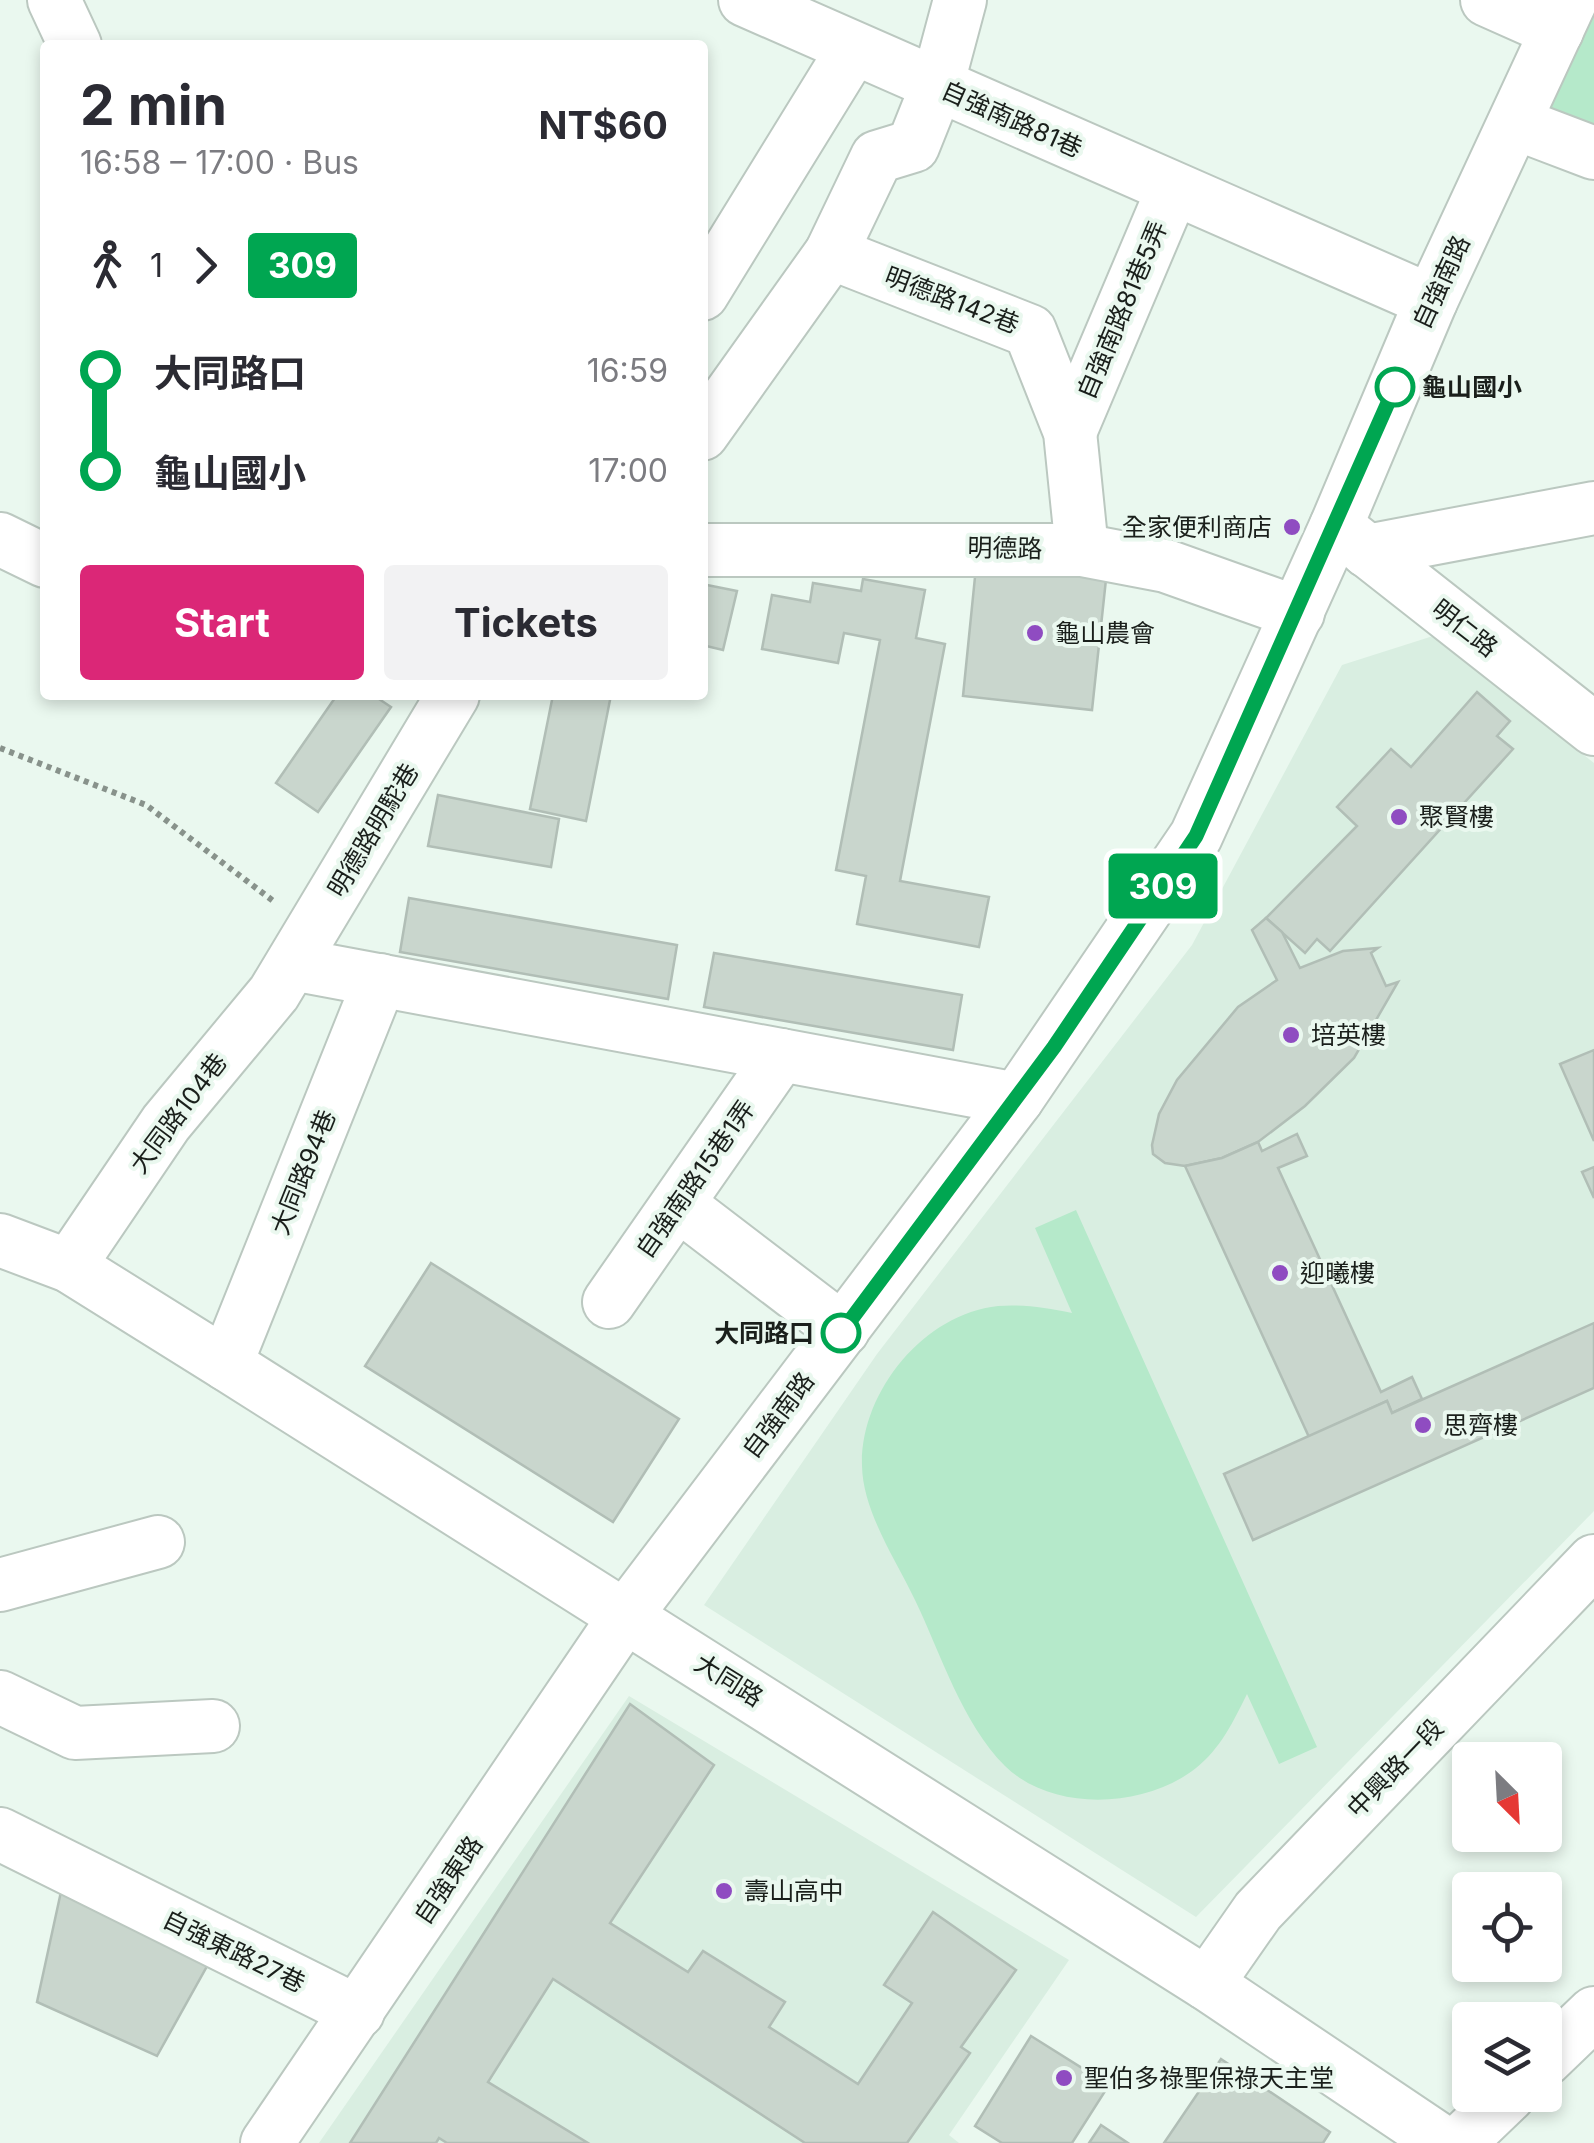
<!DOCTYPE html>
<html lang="en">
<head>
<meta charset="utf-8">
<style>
  body { margin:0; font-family:Inter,"Noto Sans TC",sans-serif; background:#f2f2f3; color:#2b2b33; height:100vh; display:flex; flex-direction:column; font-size:38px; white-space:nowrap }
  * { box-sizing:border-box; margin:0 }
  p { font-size:32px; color:#7c7c81 }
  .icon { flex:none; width:55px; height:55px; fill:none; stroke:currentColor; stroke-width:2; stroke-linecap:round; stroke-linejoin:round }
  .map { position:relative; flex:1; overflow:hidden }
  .side { position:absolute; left:40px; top:40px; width:668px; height:660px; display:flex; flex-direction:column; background:#fff; border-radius:10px; box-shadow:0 5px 15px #0003 }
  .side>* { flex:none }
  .badge { padding:0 20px; border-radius:8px; font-size:35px; line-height:65px }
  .needle { width:65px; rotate:156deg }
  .tools { position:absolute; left:1452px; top:1742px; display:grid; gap:20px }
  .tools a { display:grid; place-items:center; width:110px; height:110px; border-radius:10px; background:#fff; box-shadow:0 5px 15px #0003; font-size:50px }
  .map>.badge { position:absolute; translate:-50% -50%; box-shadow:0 0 0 5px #fff }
  .legs { display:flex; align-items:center; gap:15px; height:110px; padding:0 40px; font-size:32px }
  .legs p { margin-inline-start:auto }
  .summary { display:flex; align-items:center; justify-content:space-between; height:170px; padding:0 40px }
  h1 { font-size:55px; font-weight:700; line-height:75px }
  .primary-button { display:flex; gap:20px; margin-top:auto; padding:20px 40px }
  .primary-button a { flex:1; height:115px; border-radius:10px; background:#db2777; color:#fff; font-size:40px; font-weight:700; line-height:115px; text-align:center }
  .primary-button a+a { background:#f2f2f3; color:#2b2b33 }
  ul { padding:0 40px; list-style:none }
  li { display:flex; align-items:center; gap:35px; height:100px; font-size:38px }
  li i { display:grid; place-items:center; width:15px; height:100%; margin:0 12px; background:currentColor }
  li i::after { content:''; width:25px; height:25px; margin:-12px; border:8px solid; border-radius:50%; background:#fff }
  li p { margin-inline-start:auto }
  li:first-child i { background:linear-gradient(#0000 50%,currentColor 0) }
  li:last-child i { background:linear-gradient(currentColor 50%,#0000 0) }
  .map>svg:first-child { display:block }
</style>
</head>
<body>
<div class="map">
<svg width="1594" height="2143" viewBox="0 0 1594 2143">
  <rect width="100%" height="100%" fill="#eaf8ef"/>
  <!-- built -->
  <g fill="#d9eee1">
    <path d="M1433 636 1594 763V1511L1196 1917 704 1605 877 1354 1192 945 1342 665Z"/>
    <path d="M629 1696 1069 1960 949 2135 959 2143H319Z"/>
  </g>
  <!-- green -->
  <g fill="#b5e9ca">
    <path d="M1594 8V134L1546 116Z"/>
    <path d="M1076 1210 1317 1747 1279 1764 1247 1694C1233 1722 1221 1748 1196 1768 1146 1808 1053 1813 1005 1766 962 1723 941 1654 915 1600 896 1560 863 1512 862 1466 860 1393 923 1314 998 1306 1024 1304 1047 1308 1072 1313L1035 1228Z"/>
  </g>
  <!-- building -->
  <g fill="#c9d6cd" stroke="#b1beb6" stroke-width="2.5">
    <path d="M977 557 1107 570 1092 710 963 696Z"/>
    <path d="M863 579 925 590 916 638 945 644 900 881 989 897 979 947 857 924 866 876 836 870 880 640 844 633 838 663 762 649 772 595 810 602 813 583 861 591Z"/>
    <path d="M702 584 737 591 723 650 702 645Z"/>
    <path d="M1477 692 1510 721 1497 736 1513 749 1330 951 1317 939 1305 953 1266 918 1357 826 1337 807 1391 749 1411 767Z"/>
    <path d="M337 695H373L391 707 318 812 276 783Z"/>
    <path d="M553 695H611L586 821 530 809Z"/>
    <path d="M438 795 559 819 551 867 428 846Z"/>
    <path d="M409 898 677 945 668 999 400 952Z"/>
    <path d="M1266 918 1282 932 1300 968 1343 951 1378 948 1371 953 1386 986 1398 982 1354 1058 1305 1106 1258 1142 1222 1158 1185 1166 1165 1163 1153 1154 1152 1145 1159 1114 1177 1080 1238 1007 1277 980 1252 930Z"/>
    <path d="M714 953 962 995 953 1050 704 1007Z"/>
    <path d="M1594 1050V1141L1560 1064Z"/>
    <path d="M1297 1134 1307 1156 1278 1168 1381 1392 1412 1377 1422 1399 1392 1413 1387 1401 1309 1437 1185 1166 1222 1158 1258 1142 1262 1151Z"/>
    <path d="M1594 1167V1198L1582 1172Z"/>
    <path d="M431 1263 679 1419 613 1522 365 1366Z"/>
    <path d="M1594 1323V1388L1253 1540 1224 1474 1387 1401 1392 1413Z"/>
    <path d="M630 1704 714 1765 610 1923 688 1972 703 1951 785 2002 769 2027 858 2084 912 2003 884 1985 933 1912 1016 1970 961 2047 970 2053 907 2143H805L553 1979 488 2082 588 2143H447L439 2138 436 2143H350Z"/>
    <path d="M62 1887 211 1959 157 2056 37 2002Z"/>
    <path d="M1031 2036 1109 2085 1072 2143H1002L975 2126Z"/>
    <path d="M1221 2059 1330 2132 1323 2143H1164Z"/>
    <path d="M1101 2125 1128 2143H1089Z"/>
  </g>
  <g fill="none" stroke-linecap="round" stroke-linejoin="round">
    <!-- minor casing -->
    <g stroke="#bbc8c0" stroke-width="56">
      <g id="minor">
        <path d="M54 0 75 45"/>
        <path d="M745 0 1431 301"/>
        <path d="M1487 0 1557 31"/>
        <path d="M1515 123 1594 153"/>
        <path d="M831 253 1030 331 1070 432 1082 550"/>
        <path d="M702 294 853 49"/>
        <path d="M1070 432 1173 189"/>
        <path d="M702 434 831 253 877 157 913 146 937 86 960 0"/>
        <path d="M1336 526 1594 729"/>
        <path d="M0 539 45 561"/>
        <path d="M702 550H1082L1166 566 1298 613"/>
        <path d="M1367 551 1594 508"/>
        <path d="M292 964 1017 1099"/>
        <path d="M678 1204 843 1330"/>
        <path d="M0 1240 69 1266 226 1364 1207 1984 1444 2143"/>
        <path d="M69 1266 166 1123 274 993 453 695"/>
        <path d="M609 1302 781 1055"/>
        <path d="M226 1364 380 980"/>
        <path d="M0 1585 158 1542"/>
        <path d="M0 1697 75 1733 213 1726"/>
        <path d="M0 1834 358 2012"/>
        <path d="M1207 1984 1258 1911 1594 1561"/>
        <path d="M1545 2060 1594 2013"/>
        <path d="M267 2143 626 1615 1017 1099 1196 836 1336 526 1431 301 1571 0"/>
        <path d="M1459 2143 1509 2095"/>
      </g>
    </g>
    <!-- path -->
    <path stroke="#88928b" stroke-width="6" stroke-dasharray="5 5" stroke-linecap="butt" d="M0 748 146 805 276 903"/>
    <!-- minor -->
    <use href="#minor" stroke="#fff" stroke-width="52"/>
  </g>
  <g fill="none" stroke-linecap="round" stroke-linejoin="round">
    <!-- line-1 casing -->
    <g stroke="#fff" stroke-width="22">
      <path id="line-1" d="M841 1333 1054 1047 1196 836 1395 387"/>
    </g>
    <!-- line-1 -->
    <use href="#line-1" stroke="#00a651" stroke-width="15"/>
  </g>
  <!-- markers -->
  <g fill="#fff" stroke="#00a651" stroke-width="5">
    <circle cx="1395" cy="387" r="18"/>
    <circle cx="841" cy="1333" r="18"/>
  </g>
  <g fill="#8f4cc1" stroke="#eaf8ef" stroke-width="4">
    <circle cx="1292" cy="527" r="10"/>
    <circle cx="1035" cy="633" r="10"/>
    <circle cx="1399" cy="817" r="10"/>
    <circle cx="1291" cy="1035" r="10"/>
    <circle cx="1280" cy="1273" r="10"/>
    <circle cx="1423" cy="1425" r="10"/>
    <circle cx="724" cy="1891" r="10"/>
    <circle cx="1064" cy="2078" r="10"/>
  </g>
  <g text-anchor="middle" stroke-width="8" stroke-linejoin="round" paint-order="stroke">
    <!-- street labels -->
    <g font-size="25" fill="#1a1f1b" stroke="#eaf8ef">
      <text transform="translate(1012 119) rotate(24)" y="9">自強南路81巷</text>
      <text transform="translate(1441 282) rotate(-65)" y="9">自強南路</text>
      <text transform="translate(952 300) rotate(21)" y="9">明德路142巷</text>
      <text transform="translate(1122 310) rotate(-67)" y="9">自強南路81巷5弄</text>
      <text transform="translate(1005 548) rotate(1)" y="9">明德路</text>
      <text transform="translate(1465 628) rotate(38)" y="9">明仁路</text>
      <text transform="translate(373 830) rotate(-59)" y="9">明德路明駝巷</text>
      <text transform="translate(178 1113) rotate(-53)" y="9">大同路104巷</text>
      <text transform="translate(303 1172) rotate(-68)" y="9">大同路94巷</text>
      <text transform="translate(695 1179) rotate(-55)" y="9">自強南路15巷1弄</text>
      <text transform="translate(778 1415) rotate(-53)" y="9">自強南路</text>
      <text transform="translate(729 1680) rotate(32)" y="9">大同路</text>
      <text transform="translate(1395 1768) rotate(-46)" y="9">中興路一段</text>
      <text transform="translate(448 1880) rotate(-56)" y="9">自強東路</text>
      <text transform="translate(234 1951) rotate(26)" y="9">自強東路27巷</text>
    </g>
    <!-- stop labels -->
    <g font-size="25" font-weight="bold" fill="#1a1f1b" stroke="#eaf8ef" text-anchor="start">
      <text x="1422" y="396">龜山國小</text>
      <text x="814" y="1342" text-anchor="end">大同路口</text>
    </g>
    <!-- poi labels -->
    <g font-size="25" fill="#1a1f1b" stroke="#eaf8ef" text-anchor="start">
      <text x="1272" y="536" text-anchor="end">全家便利商店</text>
      <text x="1055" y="642">龜山農會</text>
      <text x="1419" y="826">聚賢樓</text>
      <text x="1311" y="1044">培英樓</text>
      <text x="1300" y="1282">迎曦樓</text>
      <text x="1443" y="1434">思齊樓</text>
      <text x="744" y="1900">壽山高中</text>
      <text x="1084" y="2087">聖伯多祿聖保祿天主堂</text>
    </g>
  </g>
</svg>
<div class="tools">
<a><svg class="needle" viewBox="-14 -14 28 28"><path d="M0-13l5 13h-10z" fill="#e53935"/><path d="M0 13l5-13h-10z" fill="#7c7c81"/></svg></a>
<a><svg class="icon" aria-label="locate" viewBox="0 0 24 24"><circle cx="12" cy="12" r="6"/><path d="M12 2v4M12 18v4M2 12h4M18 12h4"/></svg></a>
<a><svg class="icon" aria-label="layers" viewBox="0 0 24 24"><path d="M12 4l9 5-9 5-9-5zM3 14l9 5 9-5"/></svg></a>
</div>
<b class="badge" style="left:1163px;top:886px;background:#00a651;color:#fff">309</b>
<section class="side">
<div class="summary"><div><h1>2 min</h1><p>16:58 – 17:00 · Bus</p></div><b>NT$60</b></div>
<div class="legs"><svg class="icon" aria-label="walk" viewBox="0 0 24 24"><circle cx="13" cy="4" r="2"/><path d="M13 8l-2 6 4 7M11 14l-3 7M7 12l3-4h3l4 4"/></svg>1<svg class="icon" aria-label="forward" viewBox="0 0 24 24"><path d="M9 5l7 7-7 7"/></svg><b class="badge" style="background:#00a651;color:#fff">309</b></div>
<ul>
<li><i style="color:#00a651"></i><b>大同路口</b><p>16:59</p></li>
<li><i style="color:#00a651"></i><b>龜山國小</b><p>17:00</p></li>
</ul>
<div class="primary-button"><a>Start</a><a>Tickets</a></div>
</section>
</div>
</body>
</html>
